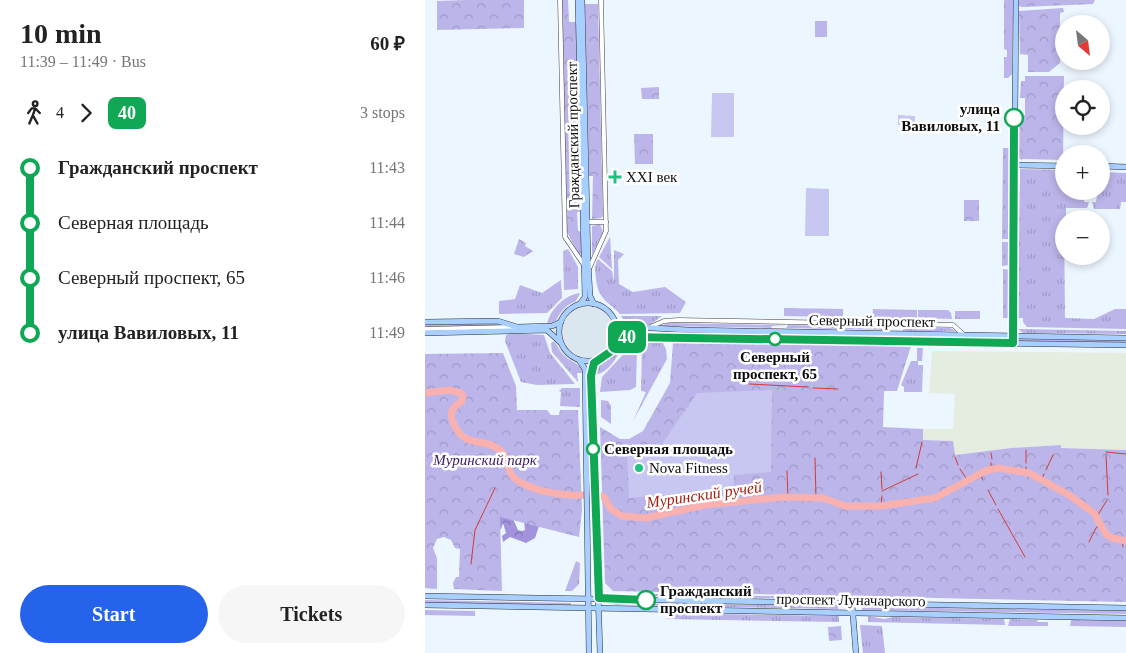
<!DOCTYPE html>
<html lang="en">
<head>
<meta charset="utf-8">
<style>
  body { margin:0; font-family:"Times New Roman",serif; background:#f6f6f6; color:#222; height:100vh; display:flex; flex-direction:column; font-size:19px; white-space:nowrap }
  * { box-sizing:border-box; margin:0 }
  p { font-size:16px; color:#767676 }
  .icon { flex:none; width:28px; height:28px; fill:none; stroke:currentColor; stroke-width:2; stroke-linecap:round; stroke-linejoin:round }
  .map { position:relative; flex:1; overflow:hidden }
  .drawer { display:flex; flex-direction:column; background:#fff; width:425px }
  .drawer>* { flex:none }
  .badge { padding:0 10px; border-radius:8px; font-size:18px; line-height:32px }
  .needle { width:32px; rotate:152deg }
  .controls { position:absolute; left:630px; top:15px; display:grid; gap:10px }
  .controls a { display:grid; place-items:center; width:55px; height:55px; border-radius:50%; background:#fff; box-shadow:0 2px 8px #0003; font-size:25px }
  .map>.badge { position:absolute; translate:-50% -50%; box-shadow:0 0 0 2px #fff }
  .legs { display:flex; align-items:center; gap:8px; height:55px; padding:0 20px; font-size:16px }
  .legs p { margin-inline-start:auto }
  .head { display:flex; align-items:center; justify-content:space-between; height:85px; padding:0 20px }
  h1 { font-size:28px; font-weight:700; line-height:38px }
  .button { display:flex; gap:10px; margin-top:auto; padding:10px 20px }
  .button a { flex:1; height:58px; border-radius:30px; background:#2563eb; color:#fff; font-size:20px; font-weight:700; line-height:58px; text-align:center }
  .button a+a { background:#f6f6f6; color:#222 }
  ul { padding:0 20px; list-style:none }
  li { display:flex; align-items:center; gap:18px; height:55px; font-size:19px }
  li i { display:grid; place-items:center; width:8px; height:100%; margin:0 6px; background:currentColor }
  li i::after { content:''; width:12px; height:12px; margin:-6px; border:4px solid; border-radius:50%; background:#fff }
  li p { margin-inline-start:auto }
  li:first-child i { background:linear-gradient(#0000 50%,currentColor 0) }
  li:last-child i { background:linear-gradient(currentColor 50%,#0000 0) }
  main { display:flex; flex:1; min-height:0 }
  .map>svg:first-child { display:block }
</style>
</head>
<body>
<main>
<section class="drawer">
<div class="head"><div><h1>10 min</h1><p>11:39 – 11:49 · Bus</p></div><b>60 ₽</b></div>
<div class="legs"><svg class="icon" aria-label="walk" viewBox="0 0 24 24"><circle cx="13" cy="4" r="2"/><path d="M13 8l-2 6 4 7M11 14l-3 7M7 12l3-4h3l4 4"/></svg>4<svg class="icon" aria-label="forward" viewBox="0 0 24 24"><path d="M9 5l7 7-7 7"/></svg><b class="badge" style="background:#10a855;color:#fff">40</b><p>3 stops</p></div>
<ul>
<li><i style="color:#10a855"></i><b>Гражданский проспект</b><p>11:43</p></li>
<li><i style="color:#10a855"></i><span>Северная площадь</span><p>11:44</p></li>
<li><i style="color:#10a855"></i><span>Северный проспект, 65</span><p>11:46</p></li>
<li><i style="color:#10a855"></i><b>улица Вавиловых, 11</b><p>11:49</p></li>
</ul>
<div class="button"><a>Start</a><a>Tickets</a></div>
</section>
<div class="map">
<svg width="701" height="653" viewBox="0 0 701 653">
  <defs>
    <pattern id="grass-tufts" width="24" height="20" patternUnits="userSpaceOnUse" patternTransform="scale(1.25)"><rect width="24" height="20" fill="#bcb5ea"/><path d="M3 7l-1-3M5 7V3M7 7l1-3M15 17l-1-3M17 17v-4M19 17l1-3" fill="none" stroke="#a09ac8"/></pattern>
    <pattern id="forest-crowns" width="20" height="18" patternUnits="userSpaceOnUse" patternTransform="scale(1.25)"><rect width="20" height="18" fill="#a293dc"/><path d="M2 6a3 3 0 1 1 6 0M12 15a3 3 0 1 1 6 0" fill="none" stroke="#8276b1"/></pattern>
    <pattern id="park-crowns" width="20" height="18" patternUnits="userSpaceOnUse" patternTransform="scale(1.25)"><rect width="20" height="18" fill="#bcb5ea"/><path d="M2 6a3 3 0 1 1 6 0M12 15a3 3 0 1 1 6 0" fill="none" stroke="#a09ac8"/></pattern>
  </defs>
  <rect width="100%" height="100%" fill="#ecf6ff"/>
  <!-- industrial -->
  <path fill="#e5ece0" d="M507 351 701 353V450L636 448V445L586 448 529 455 528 441 498 440V429H528L530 394 504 393Z"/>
  <!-- grass -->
  <g fill="url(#grass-tufts)">
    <path d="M579 0H588L587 74 583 78H579V57H582V50L579 49Z"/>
    <path d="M578 148H586L585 239H577Z"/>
    <path d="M595 169 639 170V191H676V172L701 173V202H696L695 209H669L667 202H671L672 196H660L659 202H664L662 208H641V219H639L640 318 669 319 690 309H701V329L602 327 598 322V318H593Z"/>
    <path d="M175 224 178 232 167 255V226Z"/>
    <path d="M185 237 187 269 174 257Z"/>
    <path d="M577 242H585V265L577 266Z"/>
    <path d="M143 249 153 267V289L139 290 138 251Z"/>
    <path d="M189 250 199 254 193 260 194 284 208 292 240 287 261 302 255 313 195 314C182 300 173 300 171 278 170 270 169 266 173 259L187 271 189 282Z"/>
    <path d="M578 269 585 270 584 318H578Z"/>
    <path d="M136 280 137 298 122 313 74 314V301L90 299 95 285 117 293Z"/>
    <path d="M155 293C152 303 133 323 122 324 125 309 140 295 155 293Z"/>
    <path d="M359 308 418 309V317L359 316Z"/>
    <path d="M448 309 492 310V318H447Z"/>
    <path d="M493 310H523L526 313 527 319 493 318Z"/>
    <rect x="530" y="311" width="25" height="8"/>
    <path d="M196 316H237L226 324H202Z"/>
    <path d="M67 323 81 326 0 328V325Z"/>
    <path d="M243 323 361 325 347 326 346 328 236 326Z"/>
    <path d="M363 325 463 327V330L361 328Z"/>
    <path d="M478 327 525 328 531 331H478Z"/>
    <path d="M593 329 701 331V334L598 333Z"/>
    <path d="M202 332 359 335V337L202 334Z"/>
    <path d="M86 333 119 335 125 353 150 384 112 385 96 382 80 341 81 335Z"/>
    <path d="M361 335 573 339V341L361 337Z"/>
    <path d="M593 339 701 341V343L593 341Z"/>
    <path d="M129 341 138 354 157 368V373H152L153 382 127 352 126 343Z"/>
    <path d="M198 341C195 354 184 374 169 375L171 364 184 357Z"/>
    <path d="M221 342 238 343 241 349 242 359 208 421 221 392 216 391 217 348Z"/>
    <path d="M209 343 212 350 211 387 205 390 175 392 177 377Z"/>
    <path d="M492 348H498L497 361H493V365H498L497 392H479V387L476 385 486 361H492Z"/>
    <path d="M137 388H155V407L135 406 136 392 134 391Z"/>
    <path d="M176 400 183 401 186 406V424L176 417Z"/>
    <path d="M151 561 155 563 154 584 147 591H140Z"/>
    <path d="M225 594 396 597V599L231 596Z"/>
    <path d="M0 600 146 603V606L0 603Z"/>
    <path d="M190 603 414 606V607L413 609 190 605Z"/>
    <path d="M437 607 701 611V614L437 610Z"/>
    <path d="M0 610 50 611V616L0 615Z"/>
    <path d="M242 613 414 616V622L242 619Z"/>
    <path d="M443 616 459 619 468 617 579 619 580 625 443 622Z"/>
    <path d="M585 619 612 620 613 622H623V626H583Z"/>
    <path d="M646 620 701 621V627L645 626Z"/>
    <path d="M435 625 457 626 460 653H438Z"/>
  </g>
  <!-- forest -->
  <path fill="url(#forest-crowns)" d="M77 512 88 519 93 530 97 531 100 530 99 521 115 523 110 538 101 543 85 537 78 542 77 536 81 533 78 523 76 529 72 531 67 528Z"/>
  <!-- park -->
  <g fill="url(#park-crowns)">
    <path d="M40 0H99V28L12 30V1Z"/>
    <path d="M137 0H143L144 22H151L156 212H152L153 231 156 232 157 254 154 255 142 232Z"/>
    <path d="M594 0H670L668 4 597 7 594 6Z"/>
    <path d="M160 4H173L178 216 176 218 167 219 168 176H164Z"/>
    <path d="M638 8 639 12 635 13V63L624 72H603V55L595 54 594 11Z"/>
    <rect x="390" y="21" width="12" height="16"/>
    <path d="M600 76H639L638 160 597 159V161L593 157V115H600V98H595L596 81H600Z"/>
    <path d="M234 87V99H217L216 88Z"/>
    <path d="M209 134H228V164H210Z"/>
    <rect x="539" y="200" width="15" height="21"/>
    <path d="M94 239 101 243 100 246 108 251 99 257 89 254Z"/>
    <path d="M275 342 486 346 472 391H459L458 427 498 429V440L528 441 530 455 586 448 636 445V448L701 450V602L188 591 180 583 175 427 195 439H204L218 431 245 383 248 343Z"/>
    <path d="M78 353 91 386 92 410H122L126 415H134L135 410H153L157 510 154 537 75 517 77 591 29 589 28 583 31 577H34L35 549 30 548 26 540 19 537 12 539 8 548 12 558V589L0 588V354Z"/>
    <path d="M416 626 417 640 404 641 403 627Z"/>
  </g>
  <!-- pitch -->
  <g fill="#c7c7f1">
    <path d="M287 93H309V137H286Z"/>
    <path d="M473 115 490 116V127L473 125Z"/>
    <path d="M381 188 404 189V236H380Z"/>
    <path d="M347 390 346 472 309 475V485L306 489 204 498 202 452 233 450 272 393Z"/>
  </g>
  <!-- plaza -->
  <circle fill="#dbe7ef" cx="162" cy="332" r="33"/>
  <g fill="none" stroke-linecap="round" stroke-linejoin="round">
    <!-- stream -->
    <g stroke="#d23c33" stroke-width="1">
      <path d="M324 384 383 387"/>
      <path d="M388 388 413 389"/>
      <path d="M681 452 701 454"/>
      <path d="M566 453 567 459"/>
      <path d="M681 455 683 495"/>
      <path d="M530 457 533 465"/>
      <path d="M390 458 391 498"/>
      <path d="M566 463V469"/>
      <path d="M601 463V450"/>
      <path d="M491 468 497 442"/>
      <path d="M535 469 543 481"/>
      <path d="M621 470 628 455"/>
      <path d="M362 471 363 497"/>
      <path d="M456 472 457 489"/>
      <path d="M601 473V467"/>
      <path d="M555 474 558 480"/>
      <path d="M616 481 619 474"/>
      <path d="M563 490 571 505"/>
      <path d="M457 491 493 474"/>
      <path d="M456 506 457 496"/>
      <path d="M573 509 600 557"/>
      <path d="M671 518 682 500"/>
      <path d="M697 539 698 547"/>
      <path d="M664 542 671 528 675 525"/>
      <path d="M46 564 50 530 70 488"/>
    </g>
    <!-- river -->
    <path stroke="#f8b1af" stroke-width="7" d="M0 393 24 390 36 393 38 396 37 401C30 406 24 410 27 419 37 451 59 436 75 450 88 461 76 475 101 485 113 491 132 494 145 495 157 496 168 493 179 497L186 509 197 516 221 518 280 505 358 497 398 498 420 506H456L510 498 560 471 573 468 604 473 644 495 669 513 681 534 687 538 701 541"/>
    <!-- street casing -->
    <g stroke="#404040" stroke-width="5">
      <g id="street">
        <path d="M135 0 140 237 159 265"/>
        <path d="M162 222H181"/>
        <path d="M164 269 181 231 176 0"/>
        <path d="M225 327 239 321 253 320 528 325 539 335"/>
        <path d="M0 329 90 327"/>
      </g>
    </g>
    <!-- secondary casing -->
    <g stroke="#2f2f2f" stroke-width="6">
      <g id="secondary">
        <path d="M153 0 160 297 155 304"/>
        <path d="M157 0 163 262 165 296 169 304"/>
        <path d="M589 165 639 166"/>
        <path d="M676 166 701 167"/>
        <circle cx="163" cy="332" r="29"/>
        <path d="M0 322 73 321 92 327 127 326 136 322"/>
        <path d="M192 326 263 330 701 338"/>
        <path d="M0 333 122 330 135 342"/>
        <path d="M192 338 701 345"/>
        <path d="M588 338 591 0"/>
        <path d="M154 360 160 369 164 653"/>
        <path d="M173 360 167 366 166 376 175 653"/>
        <path d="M0 596 701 608"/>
        <path d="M427 603 431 653"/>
        <path d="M0 605 701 618"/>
      </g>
    </g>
    <!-- street -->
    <use href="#street" stroke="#fff" stroke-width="4"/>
    <!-- secondary -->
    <use href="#secondary" stroke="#a7cfff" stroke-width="5"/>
  </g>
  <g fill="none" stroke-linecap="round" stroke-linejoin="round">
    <!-- line-1 casing -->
    <g stroke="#fff" stroke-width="11">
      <path id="line-1" d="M221 600 174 598 166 376 169 363 185 352 192 338 200 337 588 343 589 118"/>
    </g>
    <!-- line-1 -->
    <use href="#line-1" stroke="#10a855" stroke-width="8"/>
  </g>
  <!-- markers -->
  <g fill="#fff" stroke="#10a855" stroke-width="2.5">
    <circle cx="589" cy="118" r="9"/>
    <circle cx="350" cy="339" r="6"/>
    <circle cx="168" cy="449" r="6"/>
    <circle cx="221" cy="600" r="9"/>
  </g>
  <g fill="#20c182" stroke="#fff" stroke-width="2">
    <path d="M187.5 169.5h5v5h5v5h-5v5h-5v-5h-5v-5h5z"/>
    <circle cx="214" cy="468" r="5"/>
  </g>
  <g text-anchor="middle" stroke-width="5" stroke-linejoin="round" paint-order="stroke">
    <!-- stop labels -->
    <g font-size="15" font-weight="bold" fill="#0d0d0d" stroke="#fff" text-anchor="start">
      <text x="575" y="114" text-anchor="end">улица<tspan x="575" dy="17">Вавиловых, 11</tspan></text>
      <text x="350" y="362" text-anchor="middle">Северный<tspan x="350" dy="17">проспект, 65</tspan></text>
      <text x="179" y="454">Северная площадь</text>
      <text x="235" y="596">Гражданский<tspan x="235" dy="17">проспект</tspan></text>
    </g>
    <!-- street labels -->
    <g font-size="15" fill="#0d0d0d" stroke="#fff">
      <text transform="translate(148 135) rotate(-91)" y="5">Гражданский проспект</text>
      <text transform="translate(447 321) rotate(1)" y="5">Северный проспект</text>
      <text transform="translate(426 600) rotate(1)" y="5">проспект Луначарского</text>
    </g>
    <!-- poi labels -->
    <g font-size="15" fill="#0d0d0d" stroke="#fff" text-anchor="start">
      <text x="201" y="182">XXI век</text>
      <text x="224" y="473">Nova Fitness</text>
    </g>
    <!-- park labels -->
    <g font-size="15" font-style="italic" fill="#3c1b66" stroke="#fff">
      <text x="60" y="465">Муринский парк</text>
    </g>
    <!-- water labels -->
    <g font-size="16" font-style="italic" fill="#a21f12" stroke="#fff">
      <text transform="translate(279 494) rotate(-8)" y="6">Муринский ручей</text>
    </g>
  </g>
</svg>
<div class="controls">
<a><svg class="needle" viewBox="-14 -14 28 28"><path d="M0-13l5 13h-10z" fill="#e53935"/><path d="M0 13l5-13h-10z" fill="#767676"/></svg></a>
<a><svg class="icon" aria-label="locate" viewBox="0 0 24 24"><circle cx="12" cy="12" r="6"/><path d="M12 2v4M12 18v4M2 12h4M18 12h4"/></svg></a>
<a>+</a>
<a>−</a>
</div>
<b class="badge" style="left:202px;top:337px;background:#10a855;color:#fff">40</b>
</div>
</main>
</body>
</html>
